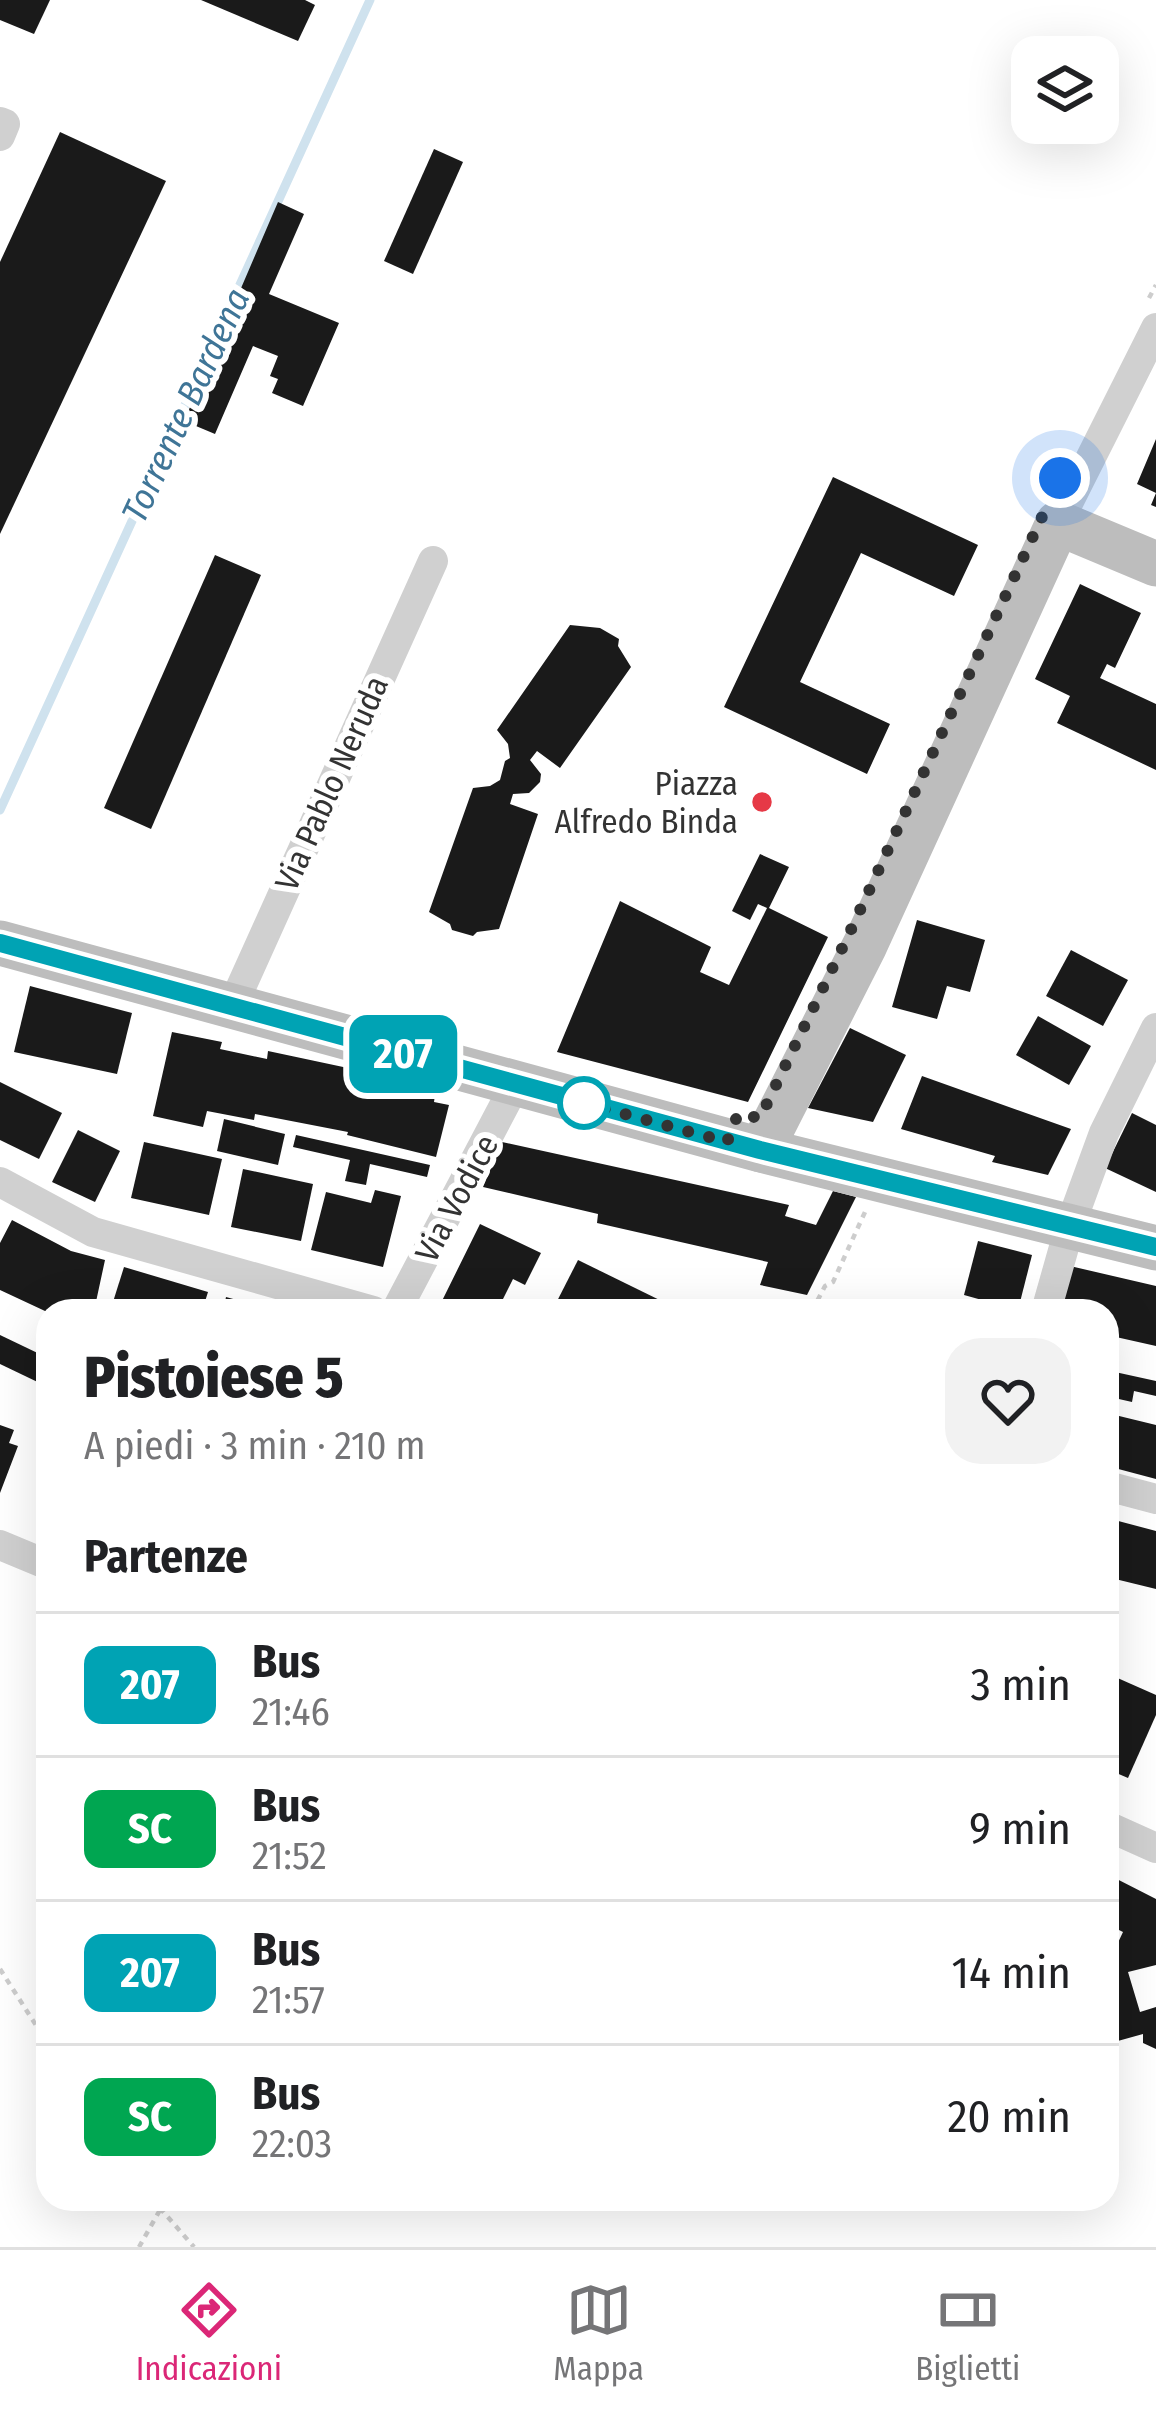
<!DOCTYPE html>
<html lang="it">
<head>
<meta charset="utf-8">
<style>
  body { margin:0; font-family:"Fira Sans Condensed",sans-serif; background:#f2f2f2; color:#202124; height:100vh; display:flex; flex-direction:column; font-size:45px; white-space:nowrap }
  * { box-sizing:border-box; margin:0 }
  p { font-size:39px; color:#757577 }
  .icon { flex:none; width:66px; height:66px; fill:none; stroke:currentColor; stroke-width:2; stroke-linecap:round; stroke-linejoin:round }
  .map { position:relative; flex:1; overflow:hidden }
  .details { position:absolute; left:36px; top:1299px; width:1083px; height:912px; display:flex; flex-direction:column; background:#fff; border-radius:36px; box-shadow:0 12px 48px #0002 }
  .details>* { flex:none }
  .badge { padding:0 24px; border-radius:18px; font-size:42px; line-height:78px }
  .tools { position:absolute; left:1011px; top:36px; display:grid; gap:24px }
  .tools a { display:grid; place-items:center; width:108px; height:108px; border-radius:24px; background:#fff; box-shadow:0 12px 48px #0002; font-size:60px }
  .you { position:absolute; width:60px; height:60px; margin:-30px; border:9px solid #fff; border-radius:50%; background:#1a73e8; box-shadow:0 0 0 18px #1a73e833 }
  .map>.badge { position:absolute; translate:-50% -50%; box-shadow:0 0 0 6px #fff }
  h2 { padding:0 48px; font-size:45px; line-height:108px }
  .round { display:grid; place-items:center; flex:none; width:126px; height:126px; border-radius:36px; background:#f2f2f2 }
  .summary { display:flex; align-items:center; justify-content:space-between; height:204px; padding:0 48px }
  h1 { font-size:57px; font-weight:800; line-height:90px }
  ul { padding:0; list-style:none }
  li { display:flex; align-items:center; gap:36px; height:144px; padding:0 48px; border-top:3px solid #e0e0e0 }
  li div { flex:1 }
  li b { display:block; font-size:45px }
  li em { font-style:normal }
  li .badge { min-width:132px; font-weight:700; text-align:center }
  .menu { display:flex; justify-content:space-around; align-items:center; height:168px; border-top:3px solid #e0e0e0; background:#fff; font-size:33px; color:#757577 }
  .menu a { display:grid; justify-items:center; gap:6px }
  .menu .on { color:#db2777 }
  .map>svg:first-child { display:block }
</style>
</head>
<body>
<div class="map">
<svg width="1156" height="2247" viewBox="0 0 1156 2247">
  <rect width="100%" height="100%" fill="#fff"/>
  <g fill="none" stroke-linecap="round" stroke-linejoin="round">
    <!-- stream -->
    <path stroke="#cfe2ee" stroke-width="9" d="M0 810 370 0"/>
  </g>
  <!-- building -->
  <g fill="#1a1a1a">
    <path d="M0 0H50L34 34 0 20Z"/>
    <path d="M201 0H305L315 5 298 41Z"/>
    <path d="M60 132 166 181 0 534V262Z"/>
    <path d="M434 149 463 162 413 274 384 261Z"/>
    <path d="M278 202 304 214 269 294 339 323 303 406 272 393 278 379 270 376 278 356 253 346 215 434 184 421Z"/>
    <path d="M1156 439V507L1151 505 1156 493 1137 484Z"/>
    <path d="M833 477 978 545 954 596 861 553 800 682 890 724 867 774 724 707Z"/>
    <path d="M215 555 261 575 151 829 104 808Z"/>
    <path d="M1080 584 1141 613 1115 668 1107 664 1100 678 1156 704V770L1057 723 1070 696 1035 679Z"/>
    <path d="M570 625 600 628 619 639 618 646 631 667 560 768 537 751 530 760 541 774 540 782 529 793 513 794 510 804 538 814 499 929 477 932 473 936 452 930 450 924 429 912 473 788 490 786 500 780 505 761 510 758 508 744 497 730Z"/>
    <path d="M760 854 789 867 769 908 828 937 748 1102 557 1052 620 901 711 947 700 972 729 985 767 908 758 904 750 920 732 911Z"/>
    <path d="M917 920 985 940 970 992 947 986 937 1019 892 1007Z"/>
    <path d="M1071 950 1128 980 1103 1026 1046 996Z"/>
    <path d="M30 986 132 1013 117 1074 14 1052Z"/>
    <path d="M1038 1016 1091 1046 1069 1085 1016 1055Z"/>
    <path d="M850 1028 906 1055 873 1122 808 1108Z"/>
    <path d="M172 1032 222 1042 220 1049 267 1059 268 1051 362 1071 361 1077 435 1095 434 1102 449 1105 436 1157 347 1135 348 1132 255 1114 254 1120 207 1111 203 1127 153 1116Z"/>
    <path d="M922 1076 1071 1129 1048 1175 992 1162 995 1156 901 1129Z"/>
    <path d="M0 1082 62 1113 39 1159 0 1140Z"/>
    <path d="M1132 1113 1156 1125V1192L1105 1168Z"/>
    <path d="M224 1119 285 1134 278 1165 217 1151Z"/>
    <path d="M78 1130 120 1151 95 1202 52 1182Z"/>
    <path d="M296 1135 430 1165 427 1177 370 1164 366 1185 345 1181 350 1160 293 1147Z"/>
    <path d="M144 1142 222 1159 209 1215 131 1198Z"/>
    <path d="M502 1142 789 1205 785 1216 816 1225 833 1191 856 1197 807 1295 760 1285 768 1262 597 1223 598 1214 483 1187Z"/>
    <path d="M243 1169 313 1184 301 1241 231 1227Z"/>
    <path d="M375 1190 401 1196 383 1267 311 1250 326 1192 371 1203Z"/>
    <path d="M12 1220 71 1251 105 1260 94 1311H45L0 1290V1243Z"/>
    <path d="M480 1224 541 1253 525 1285 513 1279 497 1311H437Z"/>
    <path d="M978 1241 1032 1255 1018 1310 964 1295Z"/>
    <path d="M578 1260 682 1311H552Z"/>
    <path d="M1070 1266 1156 1286V1346L1107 1335V1311H1059Z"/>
    <path d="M124 1267 208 1292 202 1311H128L113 1302Z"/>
    <path d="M226 1297 273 1310 272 1311H223Z"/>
    <path d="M0 1335 48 1358V1387L0 1364Z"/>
    <path d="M1115 1372 1156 1381V1396L1134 1391 1132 1402 1110 1397Z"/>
    <path d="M1115 1415 1156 1425V1479L1107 1466V1446Z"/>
    <path d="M0 1425 14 1430 9 1443 18 1446 0 1493Z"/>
    <path d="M1107 1518 1156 1531V1589L1107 1577Z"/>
    <path d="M1113 1676 1156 1695V1715L1128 1778 1107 1769V1691Z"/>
    <path d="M1107 1874 1156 1899V1965L1128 1972 1140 2012 1156 2007V2049L1143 2043V2034L1107 2044V1966L1123 1932 1109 1925 1112 1917 1107 1914Z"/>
  </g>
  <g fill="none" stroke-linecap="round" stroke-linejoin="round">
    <!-- path -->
    <g stroke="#cdcdcd" stroke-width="4.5" stroke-dasharray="6 6" stroke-linecap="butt">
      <path d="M1149 298 1156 285"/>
      <path d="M812 1311 825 1286 833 1282 865 1212"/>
      <path d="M0 1969 48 2044"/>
      <path d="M152 2199 194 2247"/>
      <path d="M139 2247 160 2210"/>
    </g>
    <!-- street -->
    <g stroke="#d0d0d0" stroke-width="30">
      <path d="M0 122 5 124 0 136"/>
      <path d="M1058 523 1156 328"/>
      <path d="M232 1007 433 561"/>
      <path d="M0 1182 93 1232 373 1311"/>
      <path d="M396 1311 515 1085"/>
      <path d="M1046 1311 1070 1226 1104 1133 1156 1028"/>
      <path d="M1107 1486 1156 1499"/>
      <path d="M0 1545 48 1565"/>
      <path d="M1107 1826 1156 1848"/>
    </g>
    <!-- secondary -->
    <g stroke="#bdbdbd" stroke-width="45">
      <path d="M0 943 761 1150 1156 1248"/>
      <path d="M761 1150 865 945 1058 523 1156 564"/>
    </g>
  </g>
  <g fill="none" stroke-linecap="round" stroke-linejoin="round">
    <!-- line casing -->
    <g stroke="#fff" stroke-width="27">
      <path id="line" d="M0 943 760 1150 1156 1247"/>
    </g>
    <!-- line -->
    <use href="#line" stroke="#00a3b4" stroke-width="18"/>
    <!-- walk -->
    <path stroke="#333" stroke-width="12" stroke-dasharray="0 21.6" d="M584 1103 727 1142 738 1114 760 1118 848 936 1060 478"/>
  </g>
  <!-- markers -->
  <circle fill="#e63946" stroke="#fff" stroke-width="4.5" cx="762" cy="802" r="12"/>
  <circle fill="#fff" stroke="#00a3b4" stroke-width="6" cx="584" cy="1103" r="24"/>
  <g text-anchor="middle" stroke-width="12" stroke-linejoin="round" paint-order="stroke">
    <!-- street labels -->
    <g font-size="33" fill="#333" stroke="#fff">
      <text transform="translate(331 783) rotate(-66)" y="12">Via Pablo Neruda</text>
      <text transform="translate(456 1198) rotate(-62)" y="12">Via Vodice</text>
    </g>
    <!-- poi labels -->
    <g font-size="33" fill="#333" stroke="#fff" text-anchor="end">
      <text x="738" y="795">Piazza<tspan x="738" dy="38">Alfredo Binda</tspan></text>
    </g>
    <!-- water labels -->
    <g font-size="36" font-style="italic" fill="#3f7597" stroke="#fff">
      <text transform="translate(185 405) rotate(-65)" y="13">Torrente Bardena</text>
    </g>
  </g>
</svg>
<div class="tools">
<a><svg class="icon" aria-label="layers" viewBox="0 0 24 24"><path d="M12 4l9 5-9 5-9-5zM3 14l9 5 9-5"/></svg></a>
</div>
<div class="you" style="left:1060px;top:478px"></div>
<b class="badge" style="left:403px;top:1054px;background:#00a3b4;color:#fff">207</b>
<section class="details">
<div class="summary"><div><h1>Pistoiese 5</h1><p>A piedi · 3 min · 210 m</p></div><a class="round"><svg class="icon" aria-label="heart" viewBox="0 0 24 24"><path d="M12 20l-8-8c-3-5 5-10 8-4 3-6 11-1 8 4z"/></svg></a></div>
<h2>Partenze</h2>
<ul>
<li><span class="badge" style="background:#00a3b4;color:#fff">207</span><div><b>Bus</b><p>21:46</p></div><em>3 min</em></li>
<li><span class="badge" style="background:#00a651;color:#fff">SC</span><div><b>Bus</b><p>21:52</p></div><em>9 min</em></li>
<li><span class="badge" style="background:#00a3b4;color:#fff">207</span><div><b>Bus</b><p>21:57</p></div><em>14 min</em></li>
<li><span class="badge" style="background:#00a651;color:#fff">SC</span><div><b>Bus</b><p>22:03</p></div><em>20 min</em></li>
</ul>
</section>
</div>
<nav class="menu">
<a class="on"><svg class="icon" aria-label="directions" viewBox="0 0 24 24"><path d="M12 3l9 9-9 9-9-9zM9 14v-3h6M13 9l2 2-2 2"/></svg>Indicazioni</a>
<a><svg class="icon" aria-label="map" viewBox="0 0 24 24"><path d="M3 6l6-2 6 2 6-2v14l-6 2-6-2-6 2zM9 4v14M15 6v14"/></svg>Mappa</a>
<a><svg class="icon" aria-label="tickets" viewBox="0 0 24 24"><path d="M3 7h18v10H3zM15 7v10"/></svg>Biglietti</a>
</nav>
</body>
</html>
